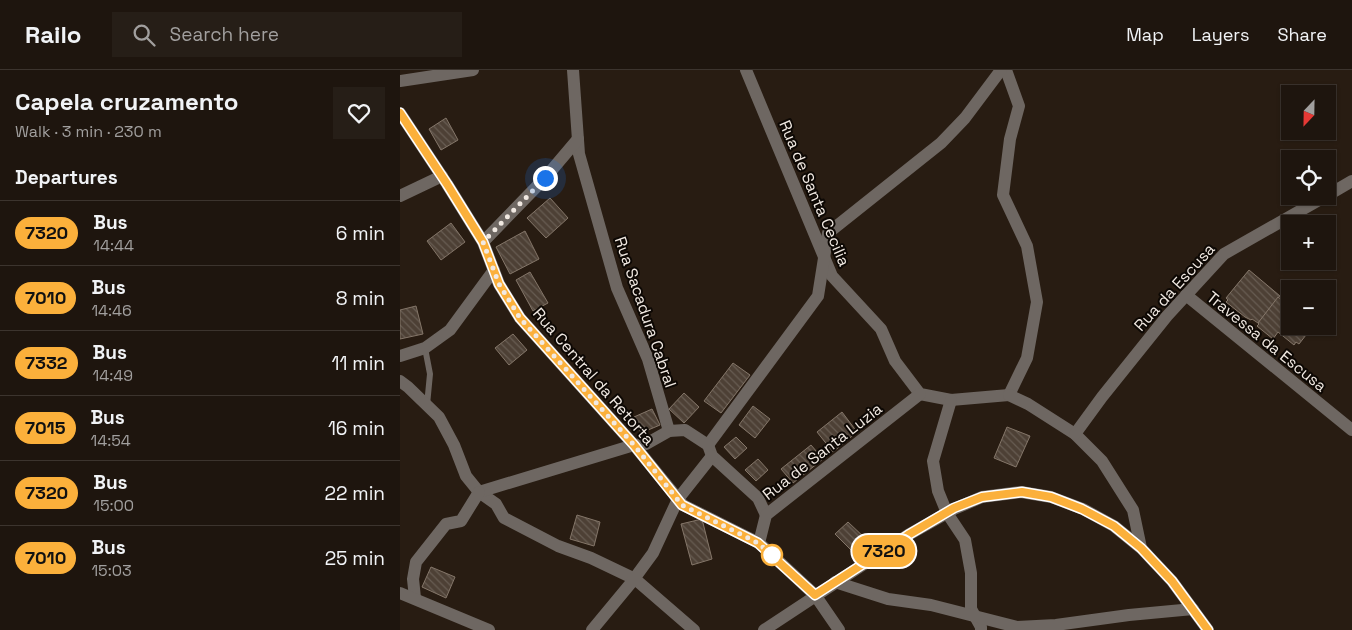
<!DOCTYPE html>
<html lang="en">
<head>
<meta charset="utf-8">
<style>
  body { margin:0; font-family:"Space Grotesk",sans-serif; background:#261e17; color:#f1f3f6; height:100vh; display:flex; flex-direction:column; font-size:19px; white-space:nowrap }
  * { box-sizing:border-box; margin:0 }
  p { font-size:16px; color:#a19f9e }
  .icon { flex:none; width:28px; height:28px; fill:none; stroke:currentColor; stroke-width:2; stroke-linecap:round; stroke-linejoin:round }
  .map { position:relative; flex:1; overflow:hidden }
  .sheet { display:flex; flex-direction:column; background:#1e150e; width:400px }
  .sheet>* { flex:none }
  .badge { padding:0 10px; border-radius:16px; font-size:18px; line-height:32px }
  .needle { width:32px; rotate:202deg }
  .buttons { position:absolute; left:881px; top:15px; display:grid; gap:10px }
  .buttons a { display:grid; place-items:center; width:55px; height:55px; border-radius:0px; background:#1e150e; box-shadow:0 1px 4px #0004,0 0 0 1px #3c342e; font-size:25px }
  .you { position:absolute; width:25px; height:25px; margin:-12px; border:4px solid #fff; border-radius:50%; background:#1a73e8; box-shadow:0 0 0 8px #1a73e833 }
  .map>.badge { position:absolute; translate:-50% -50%; box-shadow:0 0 0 2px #fff }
  h2 { padding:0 15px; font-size:19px; line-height:45px }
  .round { display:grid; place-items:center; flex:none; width:52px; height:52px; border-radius:0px; background:#261e17 }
  .headline { display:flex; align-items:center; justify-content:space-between; height:85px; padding:0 15px }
  h1 { font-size:24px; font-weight:600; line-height:38px }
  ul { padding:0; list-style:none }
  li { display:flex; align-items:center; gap:15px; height:65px; padding:0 15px; border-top:1px solid #3c342e }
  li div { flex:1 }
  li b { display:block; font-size:19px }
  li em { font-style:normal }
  li .badge { min-width:55px; font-weight:700; text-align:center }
  header { display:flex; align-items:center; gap:30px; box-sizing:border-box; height:70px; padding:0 25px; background:#1e150e; border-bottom:1px solid #3c342e }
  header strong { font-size:24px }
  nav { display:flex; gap:28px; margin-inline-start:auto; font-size:18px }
  .search { width:350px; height:45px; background:#261e17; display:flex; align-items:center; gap:12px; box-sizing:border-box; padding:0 18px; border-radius:0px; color:#a19f9e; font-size:19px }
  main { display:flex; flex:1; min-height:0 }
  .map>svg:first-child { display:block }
</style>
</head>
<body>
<header>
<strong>Railo</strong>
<div class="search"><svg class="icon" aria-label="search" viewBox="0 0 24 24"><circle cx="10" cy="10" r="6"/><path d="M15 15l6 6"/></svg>Search here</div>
<nav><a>Map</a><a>Layers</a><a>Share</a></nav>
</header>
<main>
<section class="sheet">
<div class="headline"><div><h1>Capela cruzamento</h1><p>Walk · 3 min · 230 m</p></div><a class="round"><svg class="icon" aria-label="heart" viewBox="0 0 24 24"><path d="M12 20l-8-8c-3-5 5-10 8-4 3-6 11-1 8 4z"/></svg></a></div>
<h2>Departures</h2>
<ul>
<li><span class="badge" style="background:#fbb03b;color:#111">7320</span><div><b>Bus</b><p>14:44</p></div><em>6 min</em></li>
<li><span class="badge" style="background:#fbb03b;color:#111">7010</span><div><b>Bus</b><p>14:46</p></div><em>8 min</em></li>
<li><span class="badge" style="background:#fbb03b;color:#111">7332</span><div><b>Bus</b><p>14:49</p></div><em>11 min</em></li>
<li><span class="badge" style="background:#fbb03b;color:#111">7015</span><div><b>Bus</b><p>14:54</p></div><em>16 min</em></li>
<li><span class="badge" style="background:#fbb03b;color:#111">7320</span><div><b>Bus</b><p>15:00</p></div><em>22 min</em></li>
<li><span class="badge" style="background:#fbb03b;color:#111">7010</span><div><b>Bus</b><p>15:03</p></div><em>25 min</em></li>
</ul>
</section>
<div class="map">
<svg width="952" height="560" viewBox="0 0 952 560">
  <defs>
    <pattern id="building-back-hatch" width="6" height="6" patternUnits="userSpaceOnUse" patternTransform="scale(1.25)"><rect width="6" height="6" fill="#4d4035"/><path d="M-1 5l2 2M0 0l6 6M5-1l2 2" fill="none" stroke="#675c52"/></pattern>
  </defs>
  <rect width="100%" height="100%" fill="#281c12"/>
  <!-- building -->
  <g fill="url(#building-back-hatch)" stroke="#847669">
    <path d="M46 48 58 70 41 80 29 59Z"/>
    <path d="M150 128 168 148 146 168 127 148Z"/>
    <path d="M51 153 65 172 41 190 27 171Z"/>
    <path d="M125 161 139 189 110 204 96 177Z"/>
    <path d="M849 200 880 226 858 253 852 249 851 250 845 247 826 232 828 230 826 228Z"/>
    <path d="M130 202 148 233 133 241 116 210Z"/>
    <path d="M878 227 890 237V256H913L899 274 896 272 894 275 878 262 873 269 857 256 859 254 858 253Z"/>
    <path d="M16 236 23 264 0 269V240Z"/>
    <path d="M113 264 127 280 109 295 95 278Z"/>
    <path d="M333 293 350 305 321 343 304 331Z"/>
    <path d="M284 323 299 337 284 353 269 339Z"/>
    <path d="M353 336 370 349 355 368 339 355Z"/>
    <path d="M252 339 260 355 241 363 234 347Z"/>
    <path d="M442 342 457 362 433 382 417 362Z"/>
    <path d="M607 357 630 366 616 397 594 388Z"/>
    <path d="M336 367 347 378 335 389 324 377Z"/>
    <path d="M411 375 423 389 393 413 381 399Z"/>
    <path d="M358 389 368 400 356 411 345 400Z"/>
    <path d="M177 445 200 452 194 476 170 469Z"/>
    <path d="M302 449 312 489 292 495 281 454Z"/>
    <path d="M448 452 467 470 454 483 435 464Z"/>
    <path d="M31 497 55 507 46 528 22 517Z"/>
  </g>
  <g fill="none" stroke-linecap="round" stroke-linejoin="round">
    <!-- service -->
    <path stroke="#6e6762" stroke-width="6" d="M25 278 30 304 27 335"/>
    <!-- minor -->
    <g stroke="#6e6762" stroke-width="12">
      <path d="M173 0 179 84 217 218 248 289 269 361"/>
      <path d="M346 0 432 206 481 259 495 291 520 324 551 330 609 325"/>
      <path d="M606 0 619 36 610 69 603 125 627 176 637 232 627 288 609 325"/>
      <path d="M0 11 73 0"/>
      <path d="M928 125 952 111"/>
      <path d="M0 126 42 106"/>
      <path d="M83 172 145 108 178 69"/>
      <path d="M786 225 952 360"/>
      <path d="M0 286 25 278 50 260 94 200"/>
      <path d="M0 311 8 317 39 347 54 375 66 406 79 422 96 434 104 448 158 476 191 488 235 509 294 560"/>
      <path d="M609 325 628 334 675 364 702 391 733 440 741 478"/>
      <path d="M551 330 533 391 538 421 547 443 565 470 571 503V539L581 557V560"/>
      <path d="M675 364 702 327 767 246 824 184 926 126"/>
      <path d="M308 375 418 226 428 163 541 73 565 48 601 0"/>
      <path d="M79 422 234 375 246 374 269 361 285 360 308 375 312 386 358 428 366 445"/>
      <path d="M359 473 366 445 520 324"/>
      <path d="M435 512 488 529 531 535 617 557 656 555 729 545 793 539"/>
      <path d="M415 525 439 560"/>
      <path d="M15 528 13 509 16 492 46 454 61 451 79 422"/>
      <path d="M192 560 231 513 253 483 278 429 312 386"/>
    </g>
    <!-- tertiary -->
    <g stroke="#6e6762" stroke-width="12">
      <path d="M0 43 47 114 83 172 99 214 120 248 234 375 283 435 359 473 415 525"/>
      <path d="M0 523 89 560"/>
      <path d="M364 560 508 465 554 439 582 427 621 422 651 427 683 439 714 456 741 478 772 511 808 560"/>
    </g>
  </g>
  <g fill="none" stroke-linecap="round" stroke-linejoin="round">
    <!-- line casing -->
    <g stroke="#fff" stroke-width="11">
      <path id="line" d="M0 43 47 114 83 172 99 214 120 248 234 375 282 435 358 473 415 525 508 465 554 438 582 427 622 422 651 427 682 439 714 456 741 478 772 511 808 560"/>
    </g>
    <!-- line -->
    <use href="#line" stroke="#fbb03b" stroke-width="8"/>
    <!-- walk -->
    <path stroke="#f1e9e2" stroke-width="5" stroke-dasharray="0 9" d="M145 108 83 172 99 214 120 248 234 375 282 435 358 473 372 485"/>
  </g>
  <!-- markers -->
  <circle fill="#fff" stroke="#fbb03b" stroke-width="2.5" cx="372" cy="485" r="10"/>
  <g text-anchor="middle" stroke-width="4" stroke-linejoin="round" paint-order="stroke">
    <!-- street labels -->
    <g font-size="16" fill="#f1e9e2" stroke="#0d0804">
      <text transform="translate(415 123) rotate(67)" y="6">Rua de Santa Cecilia</text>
      <text transform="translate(774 217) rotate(-48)" y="6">Rua da Escusa</text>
      <text transform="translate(246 242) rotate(71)" y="6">Rua Sacadura Cabral</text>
      <text transform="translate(867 271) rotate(39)" y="6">Travessa da Escusa</text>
      <text transform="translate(194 306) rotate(49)" y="6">Rua Central da Retorta</text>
      <text transform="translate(422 381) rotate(-38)" y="6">Rua de Santa Luzia</text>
    </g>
  </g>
</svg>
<div class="buttons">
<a><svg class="needle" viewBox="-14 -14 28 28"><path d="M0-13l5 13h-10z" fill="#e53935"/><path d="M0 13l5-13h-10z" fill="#a19f9e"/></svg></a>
<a><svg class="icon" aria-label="locate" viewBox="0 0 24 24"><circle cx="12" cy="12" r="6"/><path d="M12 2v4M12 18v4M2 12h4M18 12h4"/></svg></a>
<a>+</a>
<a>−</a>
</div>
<div class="you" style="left:145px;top:108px"></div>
<b class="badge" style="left:484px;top:481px;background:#fbb03b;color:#111">7320</b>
</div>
</main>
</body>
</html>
